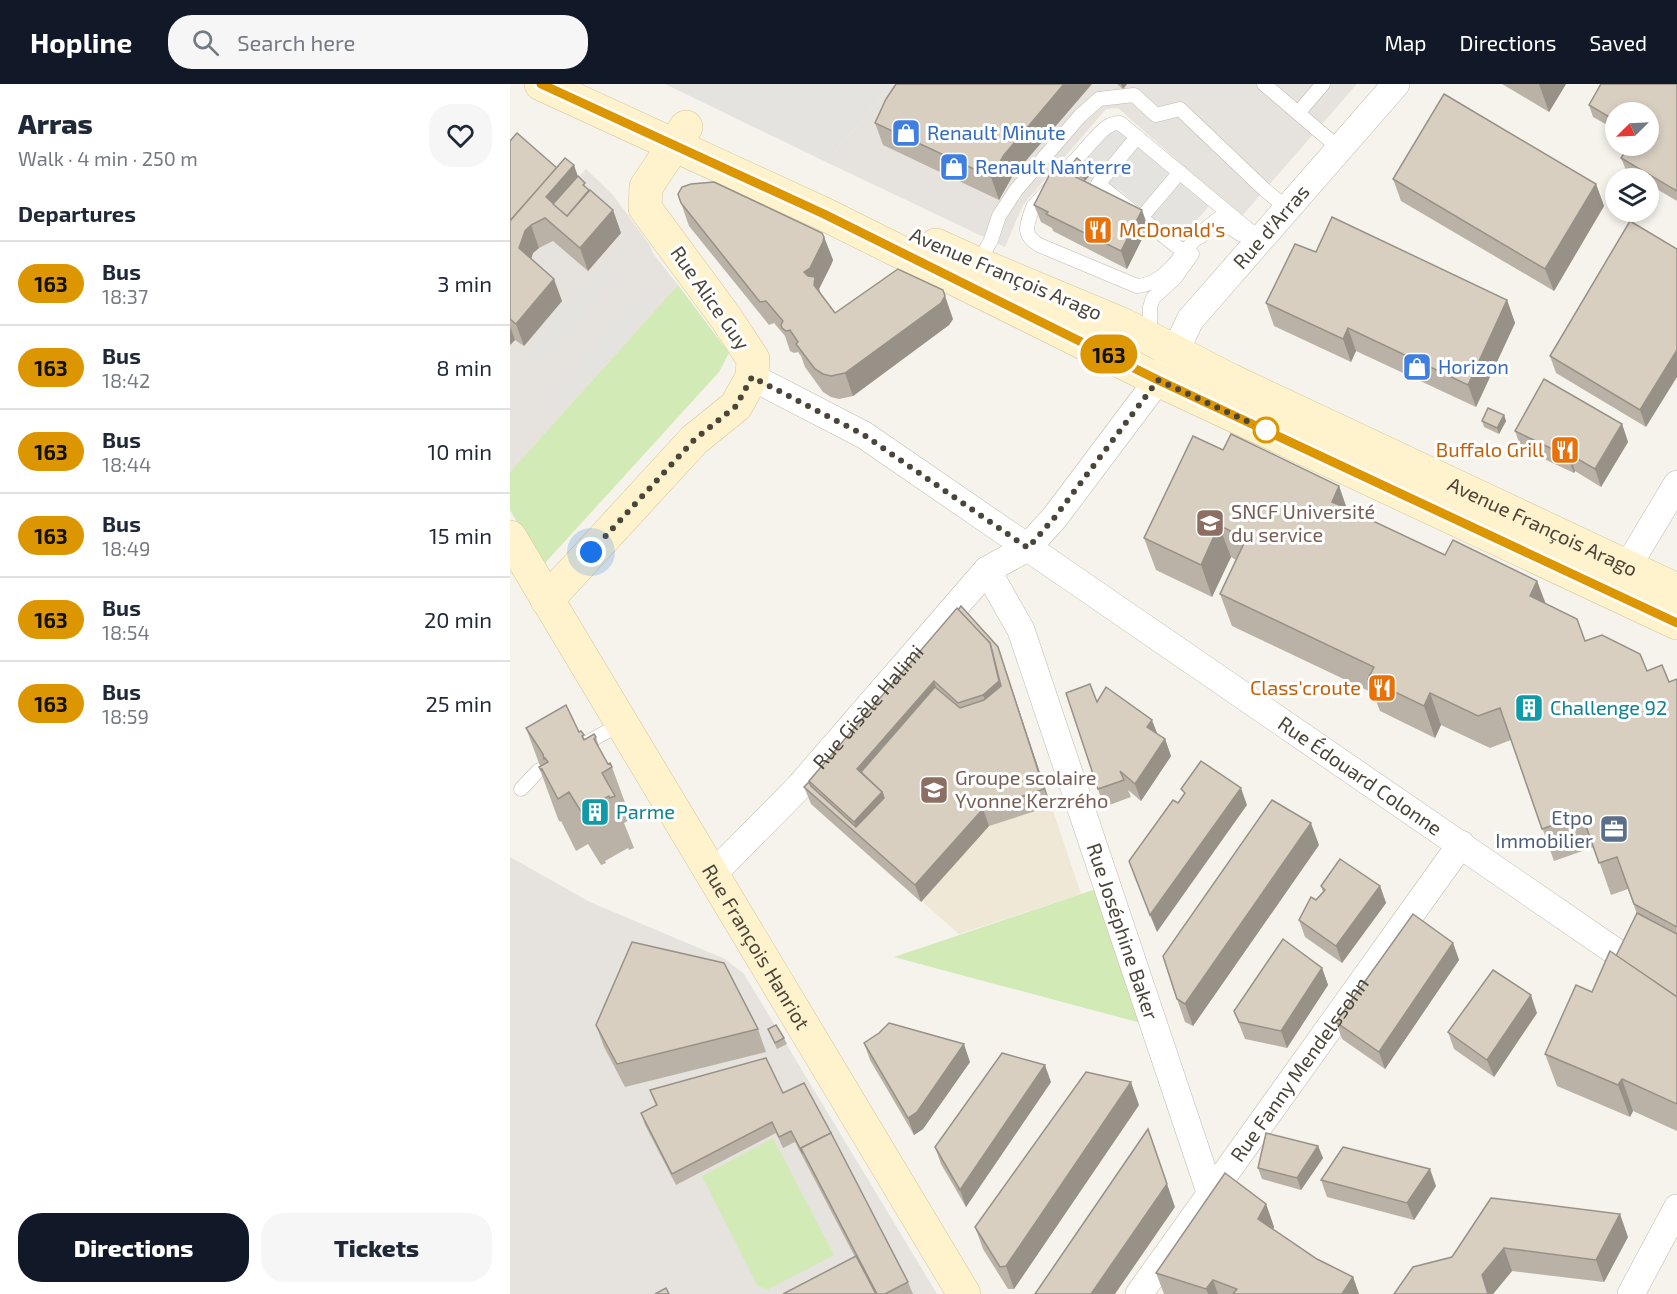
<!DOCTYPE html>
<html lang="en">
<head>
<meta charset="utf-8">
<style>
  body { margin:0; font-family:"Exo 2",sans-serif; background:#f6f6f7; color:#1f2937; height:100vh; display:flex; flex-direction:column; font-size:22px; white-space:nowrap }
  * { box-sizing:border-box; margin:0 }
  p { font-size:20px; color:#747a83 }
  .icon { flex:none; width:33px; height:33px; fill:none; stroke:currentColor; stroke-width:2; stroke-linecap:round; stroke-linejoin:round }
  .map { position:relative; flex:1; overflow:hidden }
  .details { display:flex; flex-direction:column; background:#fff; width:510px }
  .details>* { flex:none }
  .badge { padding:0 12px; border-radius:20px; font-size:21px; line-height:39px }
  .needle { width:39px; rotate:246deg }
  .fabs { position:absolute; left:1095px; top:18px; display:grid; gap:12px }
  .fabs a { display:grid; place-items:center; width:54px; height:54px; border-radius:50%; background:#fff; box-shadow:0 3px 9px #0003; font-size:30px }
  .you { position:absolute; width:30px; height:30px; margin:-15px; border:4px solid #fff; border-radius:50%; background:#1a73e8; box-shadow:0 0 0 9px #1a73e833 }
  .map>.badge { position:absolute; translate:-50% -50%; box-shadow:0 0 0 3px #fff }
  h2 { padding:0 18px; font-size:22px; line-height:54px }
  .round { display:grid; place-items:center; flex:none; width:63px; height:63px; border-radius:24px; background:#f6f6f7 }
  .summary { display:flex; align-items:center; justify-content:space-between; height:102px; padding:0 18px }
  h1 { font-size:28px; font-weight:800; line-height:45px }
  .primary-button { display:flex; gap:12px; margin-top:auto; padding:12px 18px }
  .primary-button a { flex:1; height:69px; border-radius:24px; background:#111827; color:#fff; font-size:24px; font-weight:800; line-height:69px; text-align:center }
  .primary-button a+a { background:#f6f6f7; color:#1f2937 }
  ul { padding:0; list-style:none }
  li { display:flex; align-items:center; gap:18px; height:84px; padding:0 18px; border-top:2px solid #e0e1e3 }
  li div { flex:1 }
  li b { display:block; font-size:22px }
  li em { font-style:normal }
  li .badge { min-width:66px; font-weight:700; text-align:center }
  header { display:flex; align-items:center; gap:36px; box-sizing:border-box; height:84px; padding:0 30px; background:#111827; color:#fff }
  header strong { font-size:28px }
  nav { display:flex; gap:33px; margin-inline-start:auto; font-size:21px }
  .search { width:420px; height:54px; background:#f6f6f7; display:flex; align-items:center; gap:15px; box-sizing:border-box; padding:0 21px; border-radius:24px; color:#747a83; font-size:22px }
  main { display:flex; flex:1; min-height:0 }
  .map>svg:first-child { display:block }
</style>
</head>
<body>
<header>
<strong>Hopline</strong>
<div class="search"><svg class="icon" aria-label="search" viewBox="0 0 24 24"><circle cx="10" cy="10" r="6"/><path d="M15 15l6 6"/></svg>Search here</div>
<nav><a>Map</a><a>Directions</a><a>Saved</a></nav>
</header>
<main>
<section class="details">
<div class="summary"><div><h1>Arras</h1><p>Walk · 4 min · 250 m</p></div><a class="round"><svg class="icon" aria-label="heart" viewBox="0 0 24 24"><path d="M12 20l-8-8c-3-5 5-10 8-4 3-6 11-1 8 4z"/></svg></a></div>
<h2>Departures</h2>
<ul>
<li><span class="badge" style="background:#dc9600;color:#111">163</span><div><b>Bus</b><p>18:37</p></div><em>3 min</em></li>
<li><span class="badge" style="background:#dc9600;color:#111">163</span><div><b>Bus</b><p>18:42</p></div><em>8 min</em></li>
<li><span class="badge" style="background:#dc9600;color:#111">163</span><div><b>Bus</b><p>18:44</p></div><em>10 min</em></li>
<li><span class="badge" style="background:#dc9600;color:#111">163</span><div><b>Bus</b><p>18:49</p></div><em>15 min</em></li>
<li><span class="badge" style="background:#dc9600;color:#111">163</span><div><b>Bus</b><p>18:54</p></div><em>20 min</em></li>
<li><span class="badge" style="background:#dc9600;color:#111">163</span><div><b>Bus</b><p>18:59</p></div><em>25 min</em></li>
</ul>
<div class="primary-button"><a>Directions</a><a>Tickets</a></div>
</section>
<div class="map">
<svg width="1167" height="1210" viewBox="0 0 1167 1210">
  <rect width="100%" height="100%" fill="#f6f3ec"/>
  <!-- industrial -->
  <g fill="#e6e2dd">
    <path d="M384 0H847L731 133 608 24 596 25 513 121 495 163 316 78Z"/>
    <path d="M76 85 103 111 139 160 144 171 168 201 0 388V168Z"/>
    <path d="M0 773 80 818 215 875 234 890 427 1210H0Z"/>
  </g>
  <!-- education -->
  <path fill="#efe8d6" d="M494 581 571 810 449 850 301 720Z"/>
  <!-- green -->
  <g fill="#d2eab5">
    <path d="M168 201 219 269 209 288 35 479 29 476 0 426V388Z"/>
    <path d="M586 805 631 939 384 873Z"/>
    <path d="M263 1054 324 1171 257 1206 247 1201 192 1092Z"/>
  </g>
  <!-- parking -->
  <g fill="#e5e3e0">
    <path d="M155 0H384L316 78Z"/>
    <path d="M602 46 610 47 699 122 670 156 607 104 596 115 564 88Z"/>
    <path d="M94 179 108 189 30 282 16 271Z"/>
    <path d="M132 209 144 221 50 327 36 316Z"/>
  </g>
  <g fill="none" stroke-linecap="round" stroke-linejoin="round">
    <!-- lane casing -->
    <g stroke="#c2bbae" stroke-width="15">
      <g id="lane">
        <path d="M754 0 830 65"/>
        <path d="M788 29 813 0"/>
        <path d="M627 53 588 100 674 168"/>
        <path d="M631 134 670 88"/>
        <path d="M693 147C672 166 658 200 627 202L529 161C511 150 517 141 523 123L588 51C595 44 600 39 610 39L751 156"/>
        <path d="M690 153 693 147 708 135 730 150"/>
        <path d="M468 180 481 156 489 132 506 106 570 32 589 15 624 11 646 31 670 25 755 106 778 125"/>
        <path d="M640 252V223L643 214 665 194 682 170"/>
        <path d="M71 662 112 639"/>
        <path d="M11 705 28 687 44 678"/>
      </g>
    </g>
    <!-- street casing -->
    <g stroke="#c2bbae" stroke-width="28">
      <g id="street">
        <path id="s1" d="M242 293 354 351 1122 879"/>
        <path id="s2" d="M477 486 511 546 701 1111"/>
        <path d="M1107 500 1167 400"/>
        <path id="s3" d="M203 790 288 704 477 486 517 464 545 433 648 296 665 268 680 236 886 0"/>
        <path id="s4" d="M629 1210 951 760"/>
        <path d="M1121 1210 1167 1124"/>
      </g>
    </g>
    <!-- secondary casing -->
    <g stroke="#d6c79b" stroke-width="34">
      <g id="secondary">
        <path d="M31 0 314 130 648 296 1167 539"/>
        <path id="s5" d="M426 161 468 180 614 241 720 296 1167 506"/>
        <path id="s6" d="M0 453 454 1210"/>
        <path d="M37 516 184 356 226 322 242 293 243 275 216 234 135 124 136 103 176 43"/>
      </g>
    </g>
    <!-- lane -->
    <use href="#lane" stroke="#fff" stroke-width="14"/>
    <!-- street -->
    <use href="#street" stroke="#fff" stroke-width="27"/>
    <!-- secondary -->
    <use href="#secondary" stroke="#fff3cd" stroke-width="33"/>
  </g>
  <!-- wall -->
  <g fill="#bab2a6">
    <path d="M607 0H617L613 5Z"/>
    <path d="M992 0H1056L1039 28Z"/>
    <path d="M1167 0V117L1138 100V94H1130L1116 86 1111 74 1138 62 1106 28V46L1083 33 1079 21Z"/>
    <path d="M365 39 502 93 489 116 373 61Z"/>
    <path d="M0 57 47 84 68 92 76 103 103 126 111 149 78 187 43 157 29 164 23 169 21 175 52 217 14 262 5 256 0 261Z"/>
    <path d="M559 83 579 84 581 90 575 97 561 89Z"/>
    <path d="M883 95 1086 100 1094 122 1044 207 891 117Z"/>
    <path d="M171 119 314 153 323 176 321 181 309 205 311 210 325 229 443 235 439 241 343 312 329 315 321 313 313 308 295 283 291 272 288 268 284 269 280 267 275 252 264 239 259 241 179 142Z"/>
    <path d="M524 121 638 143 617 185 543 147 542 144 531 138Z"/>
    <path d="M1120 137 1136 343 1046 289 1040 272Z"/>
    <path d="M806 168 997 216 1005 239 966 323 846 267 841 278 764 242 756 219Z"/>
    <path d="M994 331 996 337 989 350 974 343 972 337Z"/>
    <path d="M1112 340 1118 358 1091 403 1065 387 1064 389 1011 364 1005 347Z"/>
    <path d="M713 366 829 402 837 425 935 471 1027 497 1036 520 1075 557 1159 598 1167 595V1047L1123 1027 1120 1033 1047 1002 1035 970 1082 908 1106 872 1127 830 1118 805 1101 811 1084 763 1044 777 1001 656 980 664 931 641 925 654 870 627 863 609 722 542 710 510 726 476 721 473 702 513 646 486 634 454Z"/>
    <path d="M447 524 494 581 541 722 479 742 411 818 301 720 294 703Z"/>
    <path d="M587 618 655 655 661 672 631 717 618 706 621 713 594 723 588 705Z"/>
    <path d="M16 644 69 648 75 655 86 653 90 666 98 680 102 683 121 735 114 739 124 764 119 766 118 764 95 777 96 779 91 781 78 760 66 767 51 737 50 738 48 735 29 683 30 682Z"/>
    <path d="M809 761 683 942 675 938 667 915Z"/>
    <path d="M811 802H870L876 819 832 879 795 853 789 836 813 808Z"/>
    <path d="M943 859 949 876 875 985 832 955 826 938Z"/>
    <path d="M812 884 818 901 777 964 735 955 724 927Z"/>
    <path d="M1027 929 984 993 944 965 938 948Z"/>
    <path d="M86 941 248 945 256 968 115 1003 94 963Z"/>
    <path d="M258 945 274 954 277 960 267 965Z"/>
    <path d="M354 959 460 978 413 1045 404 1051 360 976Z"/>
    <path d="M541 998 456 1123 431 1080 425 1063Z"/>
    <path d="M140 1006 273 1009 398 1198 403 1210H273L345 1173 285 1058 273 1064 266 1049 166 1101 135 1041 131 1029 146 1022Z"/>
    <path d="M629 1021 504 1205H498L473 1165 465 1143Z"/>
    <path d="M808 1062 813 1074 791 1106 752 1095 748 1084Z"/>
    <path d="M811 1096 926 1102 904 1136 817 1113Z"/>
    <path d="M981 1114 1118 1153 1094 1198 1002 1187 983 1210H884L942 1173Z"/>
    <path d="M756 1120 764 1143 763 1145 807 1175 843 1193 849 1210H654L646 1189Z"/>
  </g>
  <!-- shaded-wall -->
  <g fill="#979187">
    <path d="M554 0H582L502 93 489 116 481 93 494 71Z"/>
    <path d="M611 0H617L613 5Z"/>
    <path d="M1029 0H1056L1039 28Z"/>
    <path d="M64 81 72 104 40 124 21 141 29 164 23 169 17 187 0 168 51 87Z"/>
    <path d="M579 84 581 90 575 97 572 91Z"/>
    <path d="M1086 100 1094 122 1044 207 1035 185Z"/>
    <path d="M103 126 111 149 78 187 70 164Z"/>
    <path d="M632 126 638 143 617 185 611 167Z"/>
    <path d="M314 153 323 176 321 181 309 205 313 216 294 188Z"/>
    <path d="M44 195 52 217 14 262 6 240Z"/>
    <path d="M433 206 443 235 439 241 343 312 335 289Z"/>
    <path d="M997 216 1005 239 966 323 958 301Z"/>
    <path d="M0 242 5 256 0 261Z"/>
    <path d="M838 244 846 267 841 278 833 255Z"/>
    <path d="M1167 266V293L1136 343 1130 326Z"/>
    <path d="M994 331 996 337 989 350 987 344Z"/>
    <path d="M1112 340 1118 358 1091 403 1085 385Z"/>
    <path d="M1059 370 1065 387 1064 389 1057 372Z"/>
    <path d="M829 402 840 434 822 418Z"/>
    <path d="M709 441 721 473 702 513 691 481Z"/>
    <path d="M1027 497 1039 529 1020 512Z"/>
    <path d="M480 559 497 619 481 633 473 611Z"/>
    <path d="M488 563 541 722 534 705Z"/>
    <path d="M424 597 432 620 361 701 347 685Z"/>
    <path d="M920 609 931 641 925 654 914 622Z"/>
    <path d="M642 636 649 654 637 643Z"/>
    <path d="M655 655 661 672 631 717 625 700Z"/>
    <path d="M731 704 737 721 647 848 640 831Z"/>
    <path d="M372 708 380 731 349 752 344 738Z"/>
    <path d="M473 725 479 742 411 818 405 801Z"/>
    <path d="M801 739 809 761 683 942 675 920Z"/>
    <path d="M870 802 876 819 832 879 826 862Z"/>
    <path d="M943 859 949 876 875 985 869 968Z"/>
    <path d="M812 884 818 901 777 964 771 947Z"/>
    <path d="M1021 911 1027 929 984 993 977 976Z"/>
    <path d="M454 960 460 978 413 1045 404 1051 398 1034Z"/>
    <path d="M535 981 541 998 456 1123 450 1106Z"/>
    <path d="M1112 995 1123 1027 1120 1033 1108 1001Z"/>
    <path d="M621 998 629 1021 504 1205 496 1182Z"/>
    <path d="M808 1062 813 1074 791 1106 787 1094Z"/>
    <path d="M646 1068 665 1123 605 1210H581Z"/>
    <path d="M920 1085 926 1102 904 1136 897 1119Z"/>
    <path d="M756 1120 764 1143 756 1157 748 1135Z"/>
    <path d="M1110 1130 1118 1153 1094 1198 1086 1176Z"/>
    <path d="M994 1164 1002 1187 983 1210H978L972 1191Z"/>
    <path d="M843 1193 849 1210H832Z"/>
    <path d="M703 1196 708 1210H698L696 1205Z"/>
  </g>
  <!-- building -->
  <g fill="#d8cfc1" stroke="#979187" stroke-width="1.5">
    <path d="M386 0H554L494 71 481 93 365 39 376 15Z"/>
    <path d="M1091 0H1167V107L1111 74 1119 62H1138V28H1106V37L1079 21Z"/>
    <path d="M934 10 1086 100 1035 185 883 95Z"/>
    <path d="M7 49 47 84 0 137V57Z"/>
    <path d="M55 74 64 81 36 113 57 132 80 106 103 126 70 164 35 134 21 141 15 147 9 164 44 195 6 240 0 235V137Z"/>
    <path d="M567 74 579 84 572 91 559 83Z"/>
    <path d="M543 84 557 91 558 89 632 126 611 167 536 130 538 128 524 121Z"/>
    <path d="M68 92 75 99 73 101 79 106 57 132 43 120Z"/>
    <path d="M204 98 312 149 314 153 313 158 300 184 294 188 298 192 305 193 304 201 325 229 388 185 433 206 435 212 431 219 335 289 321 292 313 290 305 285 286 260 288 258 280 246 276 247 272 244 271 241 273 237 256 217 250 218 171 119 168 110 172 103 181 100Z"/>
    <path d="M822 133 997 216 958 301 838 244 833 255 756 219 785 160 806 168Z"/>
    <path d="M1120 137 1167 165V266L1130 326 1040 272Z"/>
    <path d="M1034 295 1112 340 1085 385 1059 370 1057 372 1005 347Z"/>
    <path d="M978 324 994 331 987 344 972 337Z"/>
    <path d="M721 350 829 402 822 418 827 420 935 471 943 456 1027 497 1020 512 1067 535 1075 557 1092 551 1130 570 1137 587 1152 581 1159 598 1167 595V843L1124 820 1107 773 1089 779 1072 731 1032 745 990 624 968 632 920 609 914 622 858 595 864 583 710 510 736 455 709 441 691 481 634 454 683 352 713 366Z"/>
    <path d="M451 522 488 563 534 705 473 725 405 801 294 703 299 698 301 702 346 743 374 714 372 708 351 688 425 603 450 624 474 616 491 602 480 559 448 526Z"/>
    <path d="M447 524 480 559 489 597 473 611 448 619 424 597 347 685 372 708 344 738 299 697Z"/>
    <path d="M580 600 587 618 596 603 642 636 637 643 655 655 625 700 610 687 614 696 588 705 556 609Z"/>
    <path d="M56 621 69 648 71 647 74 651 72 652 74 656 84 650 86 653 84 655 98 680 100 679 102 683 92 689 105 712 100 714 99 712 76 725 77 727 72 729 59 708 48 715 32 685 31 686 29 683 38 678 35 674 34 675 33 670 16 644Z"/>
    <path d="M691 677 731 704 640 831 619 777 663 716 668 719 675 709 671 705Z"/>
    <path d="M762 716 801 739 675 920 667 915 653 872Z"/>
    <path d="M830 775 870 802 826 862 789 836 801 813 806 816 815 806 811 802Z"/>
    <path d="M1127 829 1167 850V913L1106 872Z"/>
    <path d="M903 830 943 859 869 968 826 938Z"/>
    <path d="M773 855 812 884 771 947 729 938 724 927Z"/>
    <path d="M122 858 214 879 248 945 107 980 86 941Z"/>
    <path d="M1100 867 1167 913V1020L1112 995 1108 1001 1035 970 1066 901 1082 908Z"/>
    <path d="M983 886 1021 911 977 976 938 948Z"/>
    <path d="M379 939 454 960 407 1028 398 1034 354 959 369 949Z"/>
    <path d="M266 941 274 954 265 959 258 945Z"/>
    <path d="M492 969 535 981 450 1106 425 1063Z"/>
    <path d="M256 974 273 1009 294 999 321 1049 291 1064 293 1070 281 1047 269 1053 262 1038 162 1090 131 1029 147 1021 140 1006Z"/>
    <path d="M576 988 621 998 496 1182 490 1183 465 1143Z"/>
    <path d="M638 1045 657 1100 581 1210H525Z"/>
    <path d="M321 1049 398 1198 375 1210H367L291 1064Z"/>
    <path d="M756 1049 808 1062 787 1094 748 1084Z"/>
    <path d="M833 1063 920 1085 897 1119 811 1096Z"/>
    <path d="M715 1089 756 1120 748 1135 807 1175 843 1193 832 1210H723L727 1205 703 1196 696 1205 646 1189Z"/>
    <path d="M981 1114 1110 1130 1086 1176 994 1164 972 1191 978 1210H884L903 1183 942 1173Z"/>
    <path d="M346 1172 366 1210H273Z"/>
    <path d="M156 1204 159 1210H145Z"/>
  </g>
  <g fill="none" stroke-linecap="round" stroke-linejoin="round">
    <!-- line casing -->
    <g stroke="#fff" stroke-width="14">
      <path id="line" d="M31 0 314 130 648 296 1167 539"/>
    </g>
    <!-- line -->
    <use href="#line" stroke="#dc9600" stroke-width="9"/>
    <!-- walk -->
    <path stroke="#4b4439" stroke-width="6" stroke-dasharray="0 10.8" d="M81 468 184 356 226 322 242 293 354 351 518 464 545 433 648 296 756 346"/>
  </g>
  <!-- icons -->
  <defs>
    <g id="shop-square" transform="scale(1.5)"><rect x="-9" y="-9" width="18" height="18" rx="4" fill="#3f7fe0" stroke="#fff"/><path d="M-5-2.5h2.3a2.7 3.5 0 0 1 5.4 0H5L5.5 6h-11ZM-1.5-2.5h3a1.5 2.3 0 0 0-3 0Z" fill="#fff"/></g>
    <g id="restaurant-square" transform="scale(1.5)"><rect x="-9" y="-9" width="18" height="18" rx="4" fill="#e8710a" stroke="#fff"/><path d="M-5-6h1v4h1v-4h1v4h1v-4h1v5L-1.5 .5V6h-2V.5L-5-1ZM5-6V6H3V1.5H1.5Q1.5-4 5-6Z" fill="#fff"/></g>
    <g id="university-square" transform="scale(1.5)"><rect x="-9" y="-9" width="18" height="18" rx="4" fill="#8d6e63" stroke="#fff"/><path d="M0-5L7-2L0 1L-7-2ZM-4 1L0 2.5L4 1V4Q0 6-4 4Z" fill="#fff"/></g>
    <g id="building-square" transform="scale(1.5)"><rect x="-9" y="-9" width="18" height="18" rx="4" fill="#0f9aa8" stroke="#fff"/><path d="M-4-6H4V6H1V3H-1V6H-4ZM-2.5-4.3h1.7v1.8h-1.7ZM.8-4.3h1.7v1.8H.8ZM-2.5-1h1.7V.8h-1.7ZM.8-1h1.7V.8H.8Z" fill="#fff"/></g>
    <g id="school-square" transform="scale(1.5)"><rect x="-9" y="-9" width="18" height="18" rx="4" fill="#8d6e63" stroke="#fff"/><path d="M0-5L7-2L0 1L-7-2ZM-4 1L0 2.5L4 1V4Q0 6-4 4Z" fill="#fff"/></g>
    <g id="office-square" transform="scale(1.5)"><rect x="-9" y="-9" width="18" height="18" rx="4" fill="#5c6f8a" stroke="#fff"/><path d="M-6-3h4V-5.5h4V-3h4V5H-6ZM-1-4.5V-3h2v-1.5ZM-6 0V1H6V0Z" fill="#fff"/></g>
  </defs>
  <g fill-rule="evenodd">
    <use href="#shop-square" x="396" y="49"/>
    <use href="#shop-square" x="444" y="83"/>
    <use href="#restaurant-square" x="588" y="146"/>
    <use href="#shop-square" x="907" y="283"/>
    <use href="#restaurant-square" x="1055" y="366"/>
    <use href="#university-square" x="700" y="439"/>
    <use href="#restaurant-square" x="872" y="604"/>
    <use href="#building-square" x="1019" y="624"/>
    <use href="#school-square" x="424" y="706"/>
    <use href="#building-square" x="85" y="728"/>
    <use href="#office-square" x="1104" y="745"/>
  </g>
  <!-- markers -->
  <circle fill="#fff" stroke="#dc9600" stroke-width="3" cx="756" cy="346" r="12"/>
  <g text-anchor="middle" stroke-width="6" stroke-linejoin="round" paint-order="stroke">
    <!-- shop labels -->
    <g font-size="20" fill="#366cbe" stroke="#fff" text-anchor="start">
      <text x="417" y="56">Renault Minute</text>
      <text x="465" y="90">Renault Nanterre</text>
      <text x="928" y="290">Horizon</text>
    </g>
    <!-- street labels -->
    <g font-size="20" fill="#4b4439" stroke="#fff">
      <text dy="7" stroke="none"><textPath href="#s3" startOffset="860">Rue d'Arras</textPath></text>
      <text transform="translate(496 190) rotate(23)" y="7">Avenue François Arago</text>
      <text transform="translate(200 214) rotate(55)" y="7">Rue Alice Guy</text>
      <text dy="7" stroke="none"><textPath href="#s5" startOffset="669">Avenue François Arago</textPath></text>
      <text dy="7" stroke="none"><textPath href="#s3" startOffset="228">Rue Gisèle Halimi</textPath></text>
      <text dy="7" stroke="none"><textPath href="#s1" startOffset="728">Rue Édouard Colonne</textPath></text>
      <text dy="7" stroke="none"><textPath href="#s2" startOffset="387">Rue Joséphine Baker</textPath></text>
      <text dy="7" stroke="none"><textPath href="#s6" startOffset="478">Rue François Hanriot</textPath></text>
      <text dy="7" stroke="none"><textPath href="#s4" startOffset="276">Rue Fanny Mendelssohn</textPath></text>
    </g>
    <!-- food labels -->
    <g font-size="20" fill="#c56008" stroke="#fff" text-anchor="end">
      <text x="609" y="153" text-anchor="start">McDonald's</text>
      <text x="1034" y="373">Buffalo Grill</text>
      <text x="851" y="611">Class'croute</text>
    </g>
    <!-- education labels -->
    <g font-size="20" fill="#785e54" stroke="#fff" text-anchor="start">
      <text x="721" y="435">SNCF Université<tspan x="721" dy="23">du service</tspan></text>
      <text x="445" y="701">Groupe scolaire<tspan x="445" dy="23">Yvonne Kerzrého</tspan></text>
    </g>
    <!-- culture labels -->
    <g font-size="20" fill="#0d838f" stroke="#fff" text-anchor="start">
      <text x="1040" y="631">Challenge 92</text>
      <text x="106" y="735">Parme</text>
    </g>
    <!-- service labels -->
    <g font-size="20" fill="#4e5e75" stroke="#fff" text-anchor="end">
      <text x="1083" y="741">Etpo<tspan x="1083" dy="23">Immobilier</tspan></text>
    </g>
  </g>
</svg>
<div class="fabs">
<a><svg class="needle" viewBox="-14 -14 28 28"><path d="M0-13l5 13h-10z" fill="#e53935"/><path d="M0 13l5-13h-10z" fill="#747a83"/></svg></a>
<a><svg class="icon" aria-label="layers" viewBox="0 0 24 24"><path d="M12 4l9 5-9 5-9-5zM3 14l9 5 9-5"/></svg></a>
</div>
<div class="you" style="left:81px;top:468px"></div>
<b class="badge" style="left:599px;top:270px;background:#dc9600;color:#111">163</b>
</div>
</main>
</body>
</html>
